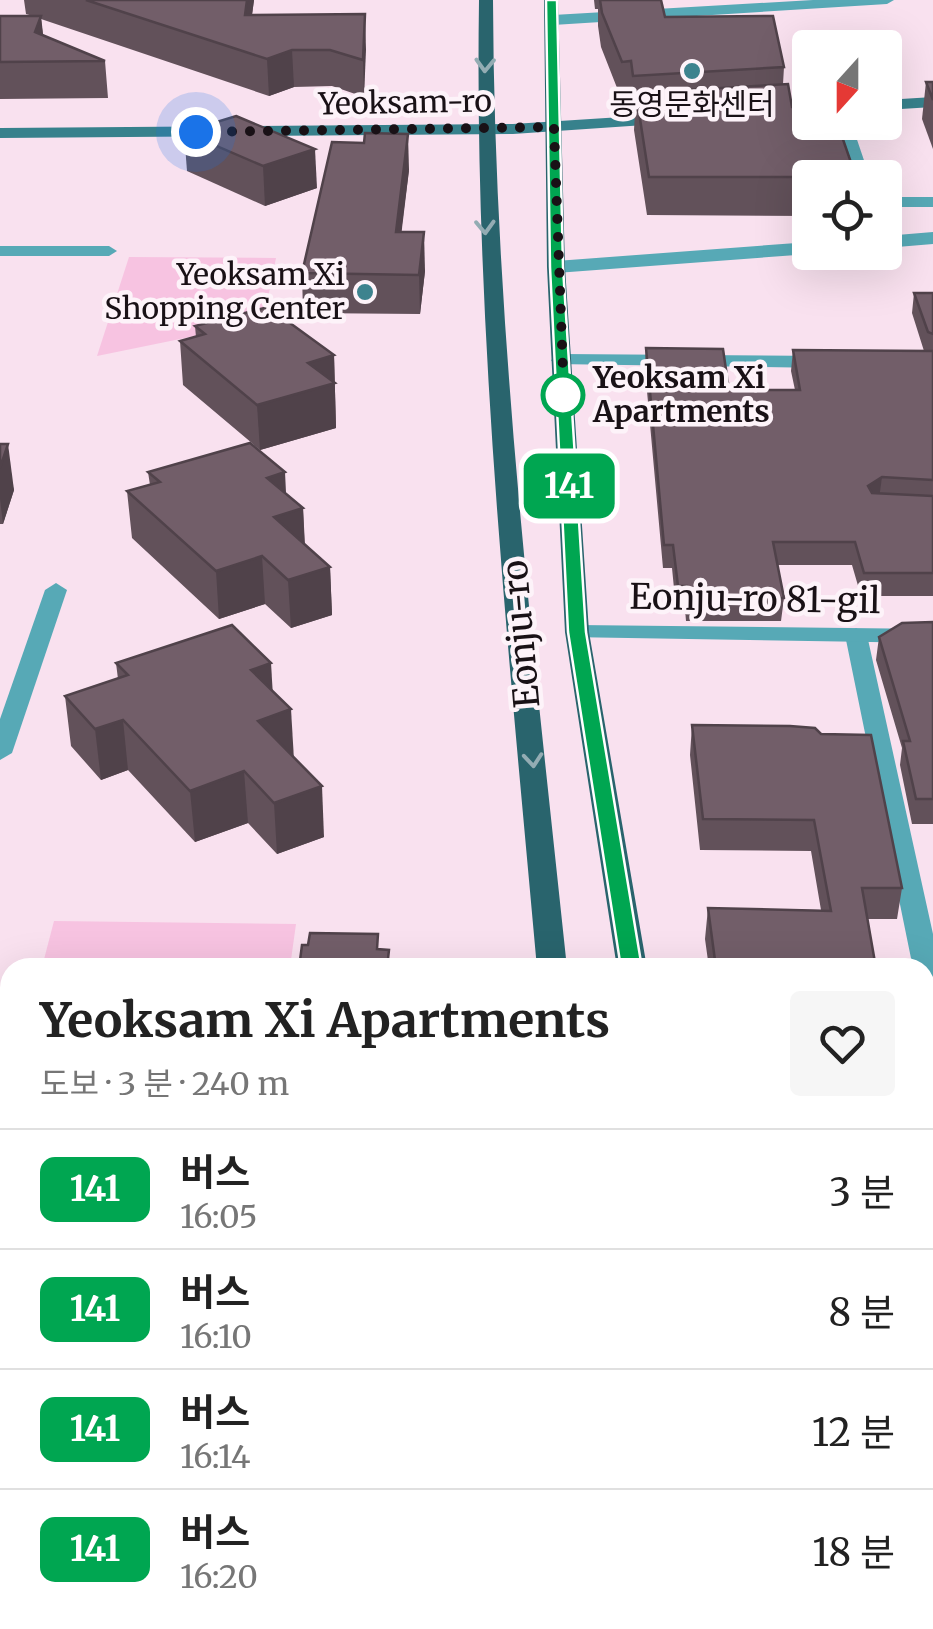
<!DOCTYPE html>
<html lang="ko">
<head>
<meta charset="utf-8">
<style>
  body { margin:0; font-family:Merriweather,"Noto Sans KR",serif; background:#f6f6f6; color:#222; height:100vh; display:flex; flex-direction:column; font-size:38px; white-space:nowrap }
  * { box-sizing:border-box; margin:0 }
  p { font-size:32px; color:#767676 }
  .icon { flex:none; width:55px; height:55px; fill:none; stroke:currentColor; stroke-width:2; stroke-linecap:round; stroke-linejoin:round }
  .map { position:relative; flex:1; overflow:hidden }
  .sheet { position:absolute; left:0px; top:958px; width:935px; height:672px; display:flex; flex-direction:column; background:#fff; border-radius:30px 30px 0 0; box-shadow:0 10px 40px #0002 }
  .sheet>* { flex:none }
  .badge { padding:0 20px; border-radius:15px; font-size:35px; line-height:65px }
  .needle { width:65px; rotate:201deg }
  .buttons { position:absolute; left:792px; top:30px; display:grid; gap:20px }
  .buttons a { display:grid; place-items:center; width:110px; height:110px; border-radius:10px; background:#fff; box-shadow:0 10px 40px #0002; font-size:50px }
  .you { position:absolute; width:50px; height:50px; margin:-25px; border:8px solid #fff; border-radius:50%; background:#1a73e8; box-shadow:0 0 0 15px #1a73e833 }
  .map>.badge { position:absolute; translate:-50% -50%; box-shadow:0 0 0 5px #fff }
  .round { display:grid; place-items:center; flex:none; width:105px; height:105px; border-radius:10px; background:#f6f6f6 }
  .overview { display:flex; align-items:center; justify-content:space-between; height:170px; padding:0 40px }
  h1 { font-size:48px; font-weight:700; line-height:75px }
  ul { padding:0; list-style:none }
  li { display:flex; align-items:center; gap:30px; height:120px; padding:0 40px; border-top:2px solid #e0e0e0 }
  li div { flex:1 }
  li b { display:block; font-size:38px }
  li em { font-style:normal }
  li .badge { min-width:110px; font-weight:700; text-align:center }
  .map>svg:first-child { display:block }
</style>
</head>
<body>
<div class="map">
<svg width="933" height="1629" viewBox="0 0 933 1629">
  <rect width="100%" height="100%" fill="#f9e1ef"/>
  <!-- green -->
  <g fill="#f7c3e1">
    <path d="M129 257 276 258 263 322 97 356Z"/>
    <path d="M54 921 296 924 290 967H42Z"/>
  </g>
  <g fill="none" stroke-linecap="round" stroke-linejoin="round">
    <!-- service -->
    <g fill="#57a9b6" fill-rule="evenodd">
      <path d="M836 122H851L870 178H854Z"/>
      <rect x="885" y="197" width="48" height="10"/>
      <path d="M0 246H109L117 251 109 256H0Z"/>
      <path d="M56 583 67 590 12 753 0 760V719L45 590Z"/>
      <path d="M856 628 867 635 933 934V1006L925 1004V968H913L845 635Z"/>
    </g>
    <!-- minor -->
    <g fill="#57a9b6" fill-rule="evenodd">
      <path d="M813 0H894L887 4 553 25 545 20 553 15Z"/>
      <path d="M933 232V244L885 248V236Z"/>
      <path d="M810 242V252H814L810 254 556 273 547 267 556 261Z"/>
      <path d="M561 354 827 356 837 362 827 368 554 364 551 360Z"/>
      <path d="M577 625 933 629V643L568 637 565 632Z"/>
      <rect x="925" y="1069" width="8" height="22"/>
      <rect x="925" y="1394" width="8" height="30"/>
    </g>
    <!-- secondary -->
    <g fill="#37818c" fill-rule="evenodd">
      <path d="M933 97V107L885 110V100Z"/>
      <path d="M668 114 676 119 674 123 513 134 0 138V128L513 124Z"/>
    </g>
    <!-- primary -->
    <g fill="#29646d" fill-rule="evenodd">
      <path d="M479 0H493C494 325 533 645 567 968H537C508 645 474 324 479 0Z"/>
      <path d="M544 0H558L565 267 589 632 647 968H617L565 632 547 267Z"/>
      <rect x="570" y="1620" width="40" height="9"/>
      <path d="M704 1620H744L745 1629H705Z"/>
    </g>
  </g>
  <!-- wall -->
  <g fill="#62515a">
    <path d="M24 0H254L252 15 365 14 364 97 332 86 294 87 269 96 41 19 43 36 105 61 108 98 0 99V16H33L26 14Z"/>
    <path d="M594 0H661L665 17 784 67 783 84 810 178V216L647 215 634 130 635 112 632 113 629 97 621 98 601 47 598 26V9H595Z"/>
    <path d="M926 82H933V149L922 119Z"/>
    <path d="M184 132 317 188 265 206 187 171Z"/>
    <path d="M409 170 401 232 425 271 420 314 303 313 302 273Z"/>
    <path d="M914 293H933V596H861L852 565H778L784 598 781 621H686L685 609H676L672 568H663L645 369 646 348 729 390H795L791 371 793 350 924 351 912 313Z"/>
    <path d="M195 326 334 355 336 428 260 450 183 385 180 341 196 337Z"/>
    <path d="M0 444 14 490 3 524H0Z"/>
    <path d="M148 472 303 508 305 545 330 567 332 615 291 628 265 604 219 619 132 538 127 491 150 485Z"/>
    <path d="M933 620V824H912L900 765 902 748 876 660 879 637 933 622Z"/>
    <path d="M116 663 272 691 294 758 324 837 277 854 248 823 195 842 128 770 101 780 71 746 65 696 118 679Z"/>
    <path d="M692 725 902 888 897 919H868L876 968H709L705 939 708 908 821 910 811 851 700 850 690 755Z"/>
    <path d="M0 1043H10V1620H394V1627L0 1625Z"/>
    <path d="M925 1136 933 1137V1372H925Z"/>
    <path d="M933 1433V1629H794L793 1620H925L929 1457Z"/>
  </g>
  <!-- shaded-wall -->
  <g fill="#50424a">
    <path d="M247 0H254L247 51 245 15Z"/>
    <path d="M365 14 366 50 364 97 363 60Z"/>
    <path d="M41 16 45 52 35 32Z"/>
    <path d="M292 50 294 87 269 96 267 59Z"/>
    <path d="M408 134 409 170 397 270 396 232Z"/>
    <path d="M315 149 317 188 265 206 263 166Z"/>
    <path d="M424 232 425 271 420 314 419 275Z"/>
    <path d="M334 355 336 428 260 450 257 405 308 363Z"/>
    <path d="M8 444 14 490 3 524 0 499V468Z"/>
    <path d="M285 472 287 513 303 508 305 556 276 565 267 478Z"/>
    <path d="M882 477 879 499 865 508 868 486Z"/>
    <path d="M262 556 265 604 219 619 216 571Z"/>
    <path d="M330 567 332 615 291 628 288 580Z"/>
    <path d="M271 663 274 713 251 670Z"/>
    <path d="M291 709 294 760 258 721Z"/>
    <path d="M123 720 128 770 101 780 95 729Z"/>
    <path d="M244 771 248 823 195 842 190 791Z"/>
    <path d="M322 786 324 837 277 854 274 803Z"/>
    <path d="M0 1382H2L10 1423 0 1439Z"/>
  </g>
  <!-- building -->
  <g fill="#725e69" stroke="#50424a" stroke-width="2.5">
    <path d="M86 0H247L245 15 365 14 363 60 330 50H292L267 59Z"/>
    <path d="M600 0H661L665 17 773 16 784 67 633 76 631 61 622 62 602 13Z"/>
    <path d="M0 16H41L35 32 105 61 0 62Z"/>
    <path d="M926 82H933V100Z"/>
    <path d="M788 84 792 107H810V122H837L856 177H649L636 93Z"/>
    <path d="M236 116 315 149 263 166 184 132Z"/>
    <path d="M365 133 408 134 396 232H424L419 275 302 273 332 142 364 143Z"/>
    <path d="M914 293H933V334L928 332Z"/>
    <path d="M268 307 334 355 308 363 335 383 257 405 180 341 205 334 195 326Z"/>
    <path d="M646 348 723 349 729 390H800L793 350 933 351V480L882 477 868 486 872 493 933 496V573H864L855 542H773L784 598 688 597 687 586H678L673 545H664Z"/>
    <path d="M250 443 285 472 267 478 303 508 274 517 330 567 288 580 262 556 216 571 127 491 160 482 148 472Z"/>
    <path d="M0 444H8L0 468Z"/>
    <path d="M933 622V799H916L903 741H910L879 637 902 623Z"/>
    <path d="M232 625 271 663 251 670 291 709 258 721 322 786 274 803 244 771 190 791 123 720 95 729 65 696 128 675 116 663Z"/>
    <path d="M692 725 790 726 815 728 821 734 871 735 902 888H862L876 968H716L708 908 831 911 814 820 703 819Z"/>
    <path d="M310 933 378 934 377 949 389 950 387 968H299L302 945H308Z"/>
    <path d="M0 1043H10V1570H0V1413L3 1412 2 1382H0Z"/>
    <path d="M925 1136 933 1137V1316H925Z"/>
    <path d="M925 1457H933V1629H809L808 1620H925Z"/>
  </g>
  <!-- one-way arrows -->
  <defs><path id="oneway-chevron" d="M-2-3.5L2.5 0L-2 3.5" fill="none" stroke-width="1.6" stroke-linecap="round" stroke-linejoin="round" transform="scale(2.5)"/></defs>
  <g stroke="#93acb3">
    <use href="#oneway-chevron" transform="translate(485 65) rotate(92)"/>
    <use href="#oneway-chevron" transform="translate(485 227) rotate(88)"/>
    <use href="#oneway-chevron" transform="translate(533 760) rotate(85)"/>
  </g>
  <!-- line -->
  <path fill="#00a651" stroke="#fff" stroke-width="2.5" d="M546 0H557L563 267 586 632 642 968 632 974 621 968 568 632 550 267Z"/>
  <g fill="none" stroke-linecap="round" stroke-linejoin="round">
    <!-- walk -->
    <path stroke="#191116" stroke-width="10" stroke-dasharray="0 18" d="M196 132 554 127 564 399 563 395"/>
  </g>
  <!-- markers -->
  <g fill="#3d838e" stroke="#fdf3f9" stroke-width="4">
    <circle cx="692" cy="71" r="10"/>
    <circle cx="365" cy="292" r="10"/>
  </g>
  <circle fill="#fff" stroke="#00a651" stroke-width="5" cx="563" cy="395" r="20"/>
  <g text-anchor="middle" stroke-width="9" stroke-linejoin="round" paint-order="stroke">
    <!-- far-street labels -->
    <g font-size="30" fill="#191116" stroke="#fdf3f9">
      <text transform="translate(405 103) rotate(-1)" y="10">Yeoksam-ro</text>
    </g>
    <!-- far-poi labels -->
    <g font-size="30" fill="#191116" stroke="#fdf3f9">
      <text x="692" y="115">동영문화센터</text>
      <text x="345" y="285" text-anchor="end">Yeoksam Xi<tspan x="345" dy="34">Shopping Center</tspan></text>
    </g>
    <!-- far-stop labels -->
    <g font-size="30" font-weight="bold" fill="#191116" stroke="#fdf3f9" text-anchor="start">
      <text x="593" y="388">Yeoksam Xi<tspan x="593" dy="34">Apartments</tspan></text>
    </g>
    <!-- street labels -->
    <g font-size="35" fill="#191116" stroke="#fdf3f9">
      <text transform="translate(755 599) rotate(1)" y="12">Eonju-ro 81-gil</text>
      <text transform="translate(521 634) rotate(-95)" y="12">Eonju-ro</text>
    </g>
  </g>
</svg>
<div class="buttons">
<a><svg class="needle" viewBox="-14 -14 28 28"><path d="M0-13l5 13h-10z" fill="#e53935"/><path d="M0 13l5-13h-10z" fill="#767676"/></svg></a>
<a><svg class="icon" aria-label="locate" viewBox="0 0 24 24"><circle cx="12" cy="12" r="6"/><path d="M12 2v4M12 18v4M2 12h4M18 12h4"/></svg></a>
</div>
<div class="you" style="left:196px;top:132px"></div>
<b class="badge" style="left:569px;top:486px;background:#00a651;color:#fff">141</b>
<section class="sheet">
<div class="overview"><div><h1>Yeoksam Xi Apartments</h1><p>도보 · 3 분 · 240 m</p></div><a class="round"><svg class="icon" aria-label="heart" viewBox="0 0 24 24"><path d="M12 20l-8-8c-3-5 5-10 8-4 3-6 11-1 8 4z"/></svg></a></div>
<ul>
<li><span class="badge" style="background:#00a651;color:#fff">141</span><div><b>버스</b><p>16:05</p></div><em>3 분</em></li>
<li><span class="badge" style="background:#00a651;color:#fff">141</span><div><b>버스</b><p>16:10</p></div><em>8 분</em></li>
<li><span class="badge" style="background:#00a651;color:#fff">141</span><div><b>버스</b><p>16:14</p></div><em>12 분</em></li>
<li><span class="badge" style="background:#00a651;color:#fff">141</span><div><b>버스</b><p>16:20</p></div><em>18 분</em></li>
</ul>
</section>
</div>
</body>
</html>
